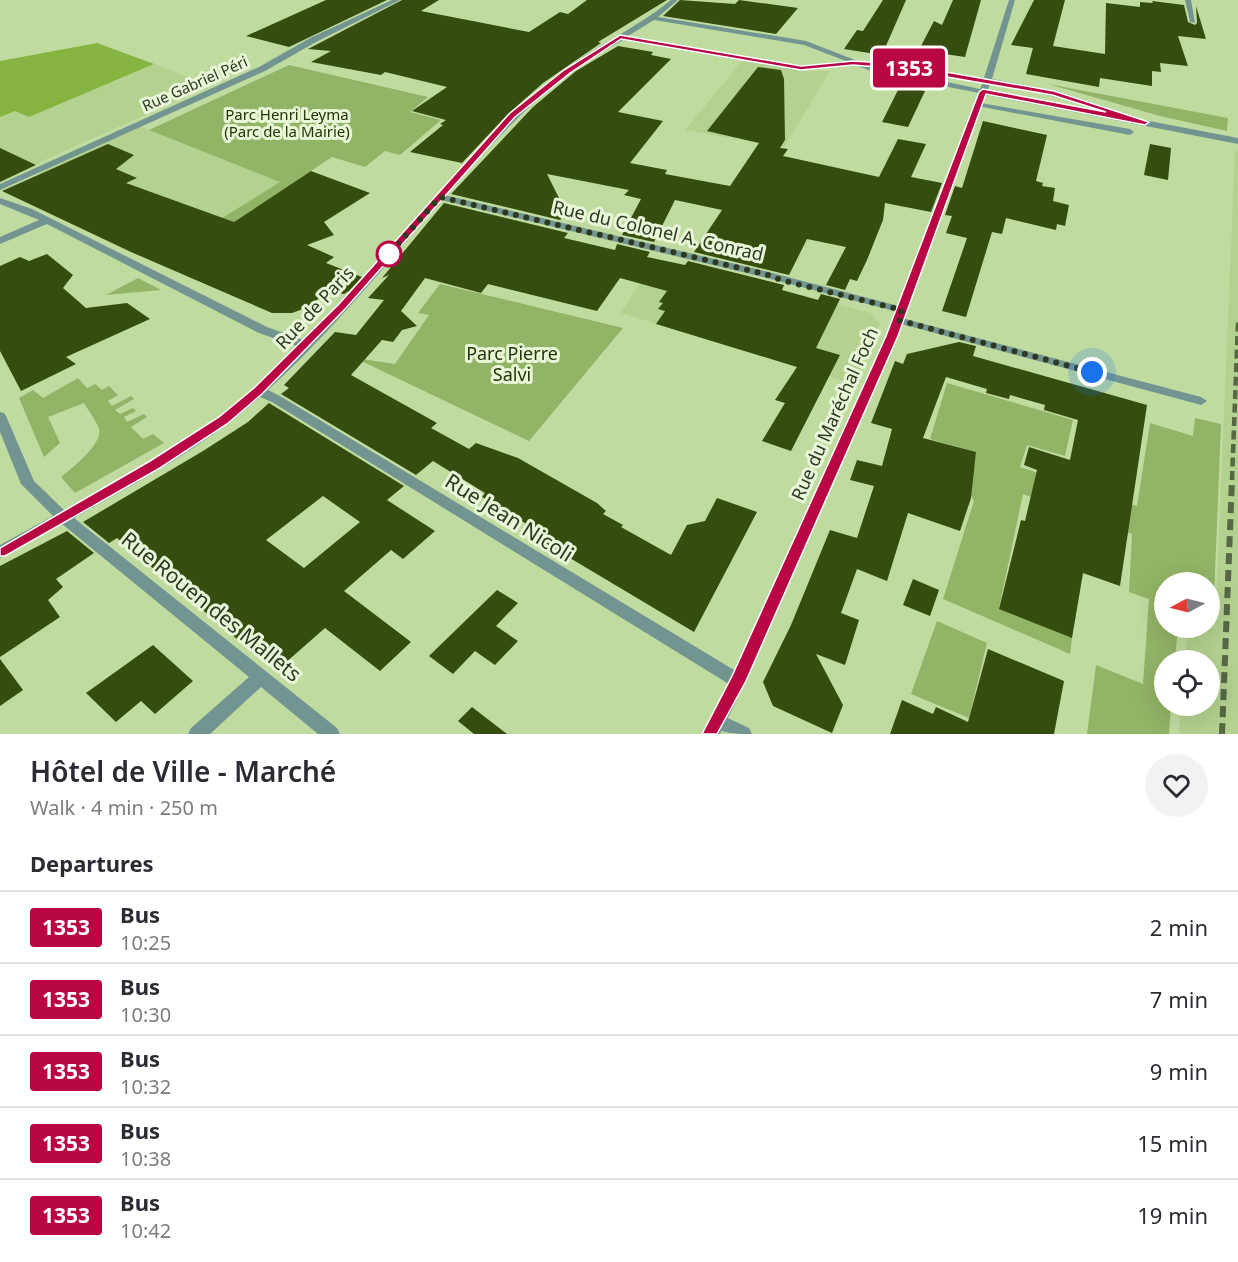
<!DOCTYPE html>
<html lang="en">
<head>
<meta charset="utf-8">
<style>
  body { margin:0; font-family:"Noto Sans",sans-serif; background:#f2f2f3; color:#2b2b33; height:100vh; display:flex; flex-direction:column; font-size:22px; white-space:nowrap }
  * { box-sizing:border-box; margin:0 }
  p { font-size:20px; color:#7c7c81 }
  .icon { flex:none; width:33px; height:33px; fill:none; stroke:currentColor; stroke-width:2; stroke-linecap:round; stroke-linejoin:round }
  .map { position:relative; height:734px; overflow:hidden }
  .sheet { display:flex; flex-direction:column; background:#fff; flex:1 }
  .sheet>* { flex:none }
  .badge { padding:0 12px; border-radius:4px; font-size:21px; line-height:39px }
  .needle { width:39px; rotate:263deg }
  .fabs { position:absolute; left:1154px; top:572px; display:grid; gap:12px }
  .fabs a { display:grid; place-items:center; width:66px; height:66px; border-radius:50%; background:#fff; box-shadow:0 6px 24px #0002; font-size:30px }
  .you { position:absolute; width:30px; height:30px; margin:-15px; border:4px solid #fff; border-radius:50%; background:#1a73e8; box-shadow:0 0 0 9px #1a73e833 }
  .map>.badge { position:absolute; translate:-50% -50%; box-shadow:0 0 0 3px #fff }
  h2 { padding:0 30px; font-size:22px; line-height:54px }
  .round { display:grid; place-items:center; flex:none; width:63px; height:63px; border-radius:32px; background:#f2f2f3 }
  .head { display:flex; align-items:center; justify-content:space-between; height:102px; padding:0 30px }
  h1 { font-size:28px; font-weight:600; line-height:45px }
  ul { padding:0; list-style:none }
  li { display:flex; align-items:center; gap:18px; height:72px; padding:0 30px; border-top:2px solid #e1e1e2 }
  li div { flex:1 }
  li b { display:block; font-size:22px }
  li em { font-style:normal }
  li .badge { min-width:66px; font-weight:700; text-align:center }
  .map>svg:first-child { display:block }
</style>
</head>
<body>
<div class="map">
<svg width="1238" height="734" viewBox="0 0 1238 734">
  <rect width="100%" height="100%" fill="#c0dba0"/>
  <!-- built -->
  <g fill="#b3d18f">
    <path d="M742 61 803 71H830L784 147 685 130Z"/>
    <path d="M154 64 211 85 0 180V117L15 111 29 117Z"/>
    <path d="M137 125 281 182 153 261 131 252 46 175 33 171Z"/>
    <path d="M1235 150H1238V734H1179L1181 705H1209V660H1185L1188 627 1215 628Z"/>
    <path d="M630 253 871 313 880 324 854 384 621 313 640 283 614 276Z"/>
  </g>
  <!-- green -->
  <g fill="#92b466">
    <path d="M289 65 428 97 410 112 441 120 400 155 385 151 365 167 332 157 166 267 153 261 280 182 149 130Z"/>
    <path d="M1048 84 1228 118 1227 131 1160 116Z"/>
    <path d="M138 278 161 290 106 295Z"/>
    <path d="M440 284 623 328 529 441 355 358 395 364 429 315 418 313Z"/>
    <path d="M78 378 87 388 95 384 102 390 109 386 118 395 108 401 112 406 131 396 134 399 115 410 120 414 133 408 136 411 124 417 127 422 144 414 147 417 131 427 143 439 153 434 164 443 75 493 61 477C72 468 103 444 99 429 96 420 88 410 84 403L48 417 60 443 44 457 19 398 33 390 43 398Z"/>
    <path d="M947 383 1073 420 1065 456 1027 445 1020 467 1137 506 1150 423 1193 436 1195 418 1221 424 1213 622 1209 621V582H1164V627H1178L1175 660H1164V705H1171L1169 734H1087L1096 665 1143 684 1149 599 1129 592 1132 534 1023 494 999 608 1072 638 1070 654 943 599 974 501 970 493 976 452 930 439Z"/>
    <path d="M937 621 987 643 969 718 911 694Z"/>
  </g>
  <!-- forest -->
  <path fill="#86b441" d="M97 43 154 64 29 117 15 111 0 117V61Z"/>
  <!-- building -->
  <g fill="#354d0e" fill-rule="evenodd">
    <path d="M326 0H387L289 47 246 36Z"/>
    <path d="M402 0H439L421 11 529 32 560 12 568 14 587 0H667L598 42 601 43 543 83 507 115 462 163 410 152 443 125 440 124 446 120 412 111 447 87 385 72 381 75 311 62 331 51 308 49Z"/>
    <path d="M680 0 735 4 739 0 798 8 776 34 663 16Z"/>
    <path d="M883 0H906L882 55 844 49 857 30 863 31Z"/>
    <path d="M953 0H981L965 57 938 53 930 68 911 65 934 21 942 25Z"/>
    <path d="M1034 0H1065L1053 46 1105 54 1106 3 1140 7V2L1153 3 1152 1 1184 5 1188 22 1195 25 1197 23 1196 6 1206 39 1178 36 1188 66 1160 63 1161 72 1152 71V86L1100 78 1099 87 1026 74 1033 48 1011 45Z"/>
    <path d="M618 46 653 52 651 55 671 59 618 112 663 121 630 163 667 170 665 174 730 186 759 143 707 131 758 67 781 70 784 79 785 140 780 148 788 149 783 156 879 177 898 139 926 144 911 177 942 183 931 212 885 203 883 220 867 260 857 281 850 279 845 290 826 285 846 247 807 239 789 275 694 252 722 210 675 200 654 242 622 235 641 199 624 195 629 190 547 174 566 212 560 220 451 194 533 107 576 71Z"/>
    <path d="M903 80 923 84 920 90 925 91 908 127 882 122Z"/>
    <path d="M983 121 1047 135 1036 181 1043 183 1042 186 1055 188 1053 201 1069 205 1065 226 1057 224 1056 230 1006 218 1002 234 992 232 966 317 942 311 967 238 946 233 952 216 945 215 955 186 962 188Z"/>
    <path d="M108 144 134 155 116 169 137 178 126 183 234 222 311 171 370 193 324 222 334 235 307 245 334 257 326 263 362 277 349 291 344 294 326 291 311 306 292 313H272L131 252 2 191Z"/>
    <path d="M1150 144 1171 148 1168 180 1144 175Z"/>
    <path d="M0 148 36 165 0 182Z"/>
    <path d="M444 203 568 233 564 238 615 250 617 244 650 252 647 257 685 265 688 261 784 285 782 290 818 300 821 294 840 299 816 348 840 355 791 451 762 441 785 403 775 400 797 367 656 324 665 311 658 309 663 303 659 302 667 291 620 278 597 311 488 284 481 293 425 278 401 311 417 326 402 330 393 342 382 340 351 375 437 423 431 428 469 449 476 443 518 458 597 503 606 511 603 514 623 525 621 527 671 555 687 525 705 521 717 498 757 512 694 632 523 530 528 525 482 497 485 493 433 461 416 475 281 394 289 388 284 385 335 332 356 335 384 300 368 298 389 275 382 278Z"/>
    <path d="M47 254 73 275 63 288 86 308 127 303 150 319 66 357 76 364 21 391 0 351V266L20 257 29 261Z"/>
    <path d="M959 342 976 346 973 356 1147 405 1120 586 1083 573 1072 638 999 609 1021 520 1025 521 1037 470 1024 465 1029 447 1070 460 1078 420 1044 410 1045 405 1010 395 1009 399 986 393 987 389 946 377 923 438 976 452 971 498 960 531 908 513 887 581 857 569 841 613 859 620 845 665 816 654 843 705 832 733 773 706 763 682 791 625 830 530 857 538 874 486 850 480 857 460 882 466 892 429 871 423 895 361 903 364 907 354Z"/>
    <path d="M269 403 404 486 387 500 435 531 403 559 391 550 344 591 411 642 380 671 325 628 284 664 270 653 262 660 117 538 109 543 83 522 203 451 248 422ZM323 496 360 522 304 568 266 540Z"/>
    <path d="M67 531 94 553 56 579 63 587 48 600 60 617 0 657V566Z"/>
    <path d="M913 579 939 590 930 616 903 605Z"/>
    <path d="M497 590 518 603 496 626 518 641 495 665 475 651 453 674 429 656Z"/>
    <path d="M153 645 193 681 155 714 141 701 116 722 86 693Z"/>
    <path d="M988 649 1064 681 1054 734H890L902 700 933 714 936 707 968 722Z"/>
    <path d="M0 659 23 690 0 706Z"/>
    <path d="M472 707 507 734H474L458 721Z"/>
  </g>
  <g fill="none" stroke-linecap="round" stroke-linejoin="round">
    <!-- pedestrian -->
    <path fill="#739591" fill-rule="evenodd" d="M0 198 32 209 267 327 309 342 311 345 305 349 259 333 47 224 0 244V237L39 220 0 204Z"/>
    <!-- minor -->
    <g fill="#739591" fill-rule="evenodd">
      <path d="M392 0H400L316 42 265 71 0 190V184L259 67 310 38Z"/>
      <path d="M1185 0H1191L1195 23 1190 22Z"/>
      <path d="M975 102 1130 129 1134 132 1130 135 978 106 974 104Z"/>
      <path d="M440 194 765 271 906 308 908 310 902 313 763 277 437 199 435 197Z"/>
      <path d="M430 205 435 208 433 210C380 272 328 335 268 390L280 396 744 676 746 681 744 686 738 689 732 686 272 402 260 397C205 447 138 482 74 518L337 728 340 734H318L261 687 210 734H188L191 728 249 677 62 524 0 558V545L53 516 21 484 0 432V412L4 413 6 416 34 481 64 510C117 481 172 453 220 416 299 357 362 280 427 206Z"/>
      <path d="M898 317 1201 397 1207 401 1201 405 894 322 892 320 894 318Z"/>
      <path d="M717 713 749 728 752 734C737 734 716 734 708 721L711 715Z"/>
    </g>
    <!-- tertiary -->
    <path fill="#739591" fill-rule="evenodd" d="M671 0H678L658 17 806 41 868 65 871 62 984 78 1009 0H1015L992 79 1057 91 1108 108 1104 110C1066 100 1029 89 990 83L988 90 1238 138V144L986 95 898 336 746 681 720 734H702L732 676 886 336 979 93 877 73 855 65 796 70 623 40C604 51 585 61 568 74 517 113 476 162 433 210H427V206C470 158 511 108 564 70 599 44 637 28 671 0ZM654 20 804 45 846 61 796 66 628 36ZM872 66 983 82 980 89Z"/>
    <!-- rail-far1 -->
    <path stroke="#586846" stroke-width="4.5" stroke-dasharray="9 4.5" stroke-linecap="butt" d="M1232 480 1238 322"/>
    <!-- rail -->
    <path stroke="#586846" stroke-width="6" stroke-dasharray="11 6" stroke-linecap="butt" d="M1222 734 1232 479"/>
  </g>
  <!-- line -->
  <path fill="#b90745" stroke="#fff" stroke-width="1.5" d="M620 35 801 66 853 61 901 64 1054 91 1149 122 1145 125 986 94 898 336 746 681 717 734H702L732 676 886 336 979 92 983 89 1106 112 1052 95 901 69 853 65 801 70 621 39 570 73 515 117 346 308 262 394 227 424 160 468 5 556H0V548L150 461 219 417 254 388 339 304 510 113 564 70Z"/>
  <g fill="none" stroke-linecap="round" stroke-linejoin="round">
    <!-- walk -->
    <path stroke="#2e3921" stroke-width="6" stroke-dasharray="0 10.8" d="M389 254 383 261 440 197 765 274 781 280 902 310 898 320 1092 372"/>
  </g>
  <!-- markers -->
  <circle fill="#fff" stroke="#b90745" stroke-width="3" cx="389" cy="254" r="12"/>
  <g text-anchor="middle" stroke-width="6" stroke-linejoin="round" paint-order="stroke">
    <!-- far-street labels -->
    <g font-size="15" fill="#2e3921" stroke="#e9f7d9">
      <text transform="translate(195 84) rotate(-24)" y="5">Rue Gabriel Péri</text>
    </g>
    <!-- far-park labels -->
    <g font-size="15" fill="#233405" stroke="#e9f7d9">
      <text x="287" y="120">Parc Henri Leyma<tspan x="287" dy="17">(Parc de la Mairie)</tspan></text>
    </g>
    <!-- street labels -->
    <g font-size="18" fill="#2e3921" stroke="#e9f7d9">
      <text transform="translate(658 231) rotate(13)" y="6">Rue du Colonel A. Conrad</text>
      <text transform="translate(315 308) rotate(-47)" y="6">Rue de Paris</text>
      <text transform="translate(835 414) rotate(-66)" y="6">Rue du Maréchal Foch</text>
    </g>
    <!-- park labels -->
    <g font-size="18" fill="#233405" stroke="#e9f7d9">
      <text x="512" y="360">Parc Pierre<tspan x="512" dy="21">Salvi</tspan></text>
    </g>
    <!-- near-street labels -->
    <g font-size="21" fill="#2e3921" stroke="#e9f7d9">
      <text transform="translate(509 518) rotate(32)" y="7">Rue Jean Nicoli</text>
      <text transform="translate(211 607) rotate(39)" y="7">Rue Rouen des Mallets</text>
    </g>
  </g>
</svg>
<div class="fabs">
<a><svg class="needle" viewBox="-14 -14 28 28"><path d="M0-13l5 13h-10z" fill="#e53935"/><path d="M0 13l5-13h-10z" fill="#7c7c81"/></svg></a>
<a><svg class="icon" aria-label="locate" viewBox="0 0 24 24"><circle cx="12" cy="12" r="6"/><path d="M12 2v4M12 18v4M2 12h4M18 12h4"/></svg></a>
</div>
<div class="you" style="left:1092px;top:372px"></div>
<b class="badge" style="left:909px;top:68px;background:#b90745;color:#fff">1353</b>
</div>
<section class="sheet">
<div class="head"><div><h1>Hôtel de Ville - Marché</h1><p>Walk · 4 min · 250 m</p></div><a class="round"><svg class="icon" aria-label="heart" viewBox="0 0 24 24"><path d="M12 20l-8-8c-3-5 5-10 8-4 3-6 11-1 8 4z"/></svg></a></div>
<h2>Departures</h2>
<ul>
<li><span class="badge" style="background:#b90745;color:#fff">1353</span><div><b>Bus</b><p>10:25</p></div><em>2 min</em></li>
<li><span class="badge" style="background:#b90745;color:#fff">1353</span><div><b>Bus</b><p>10:30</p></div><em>7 min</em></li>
<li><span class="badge" style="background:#b90745;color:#fff">1353</span><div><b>Bus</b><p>10:32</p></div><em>9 min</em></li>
<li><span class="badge" style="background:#b90745;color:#fff">1353</span><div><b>Bus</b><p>10:38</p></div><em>15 min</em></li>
<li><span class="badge" style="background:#b90745;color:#fff">1353</span><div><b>Bus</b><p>10:42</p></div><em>19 min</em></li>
</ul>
</section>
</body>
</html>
